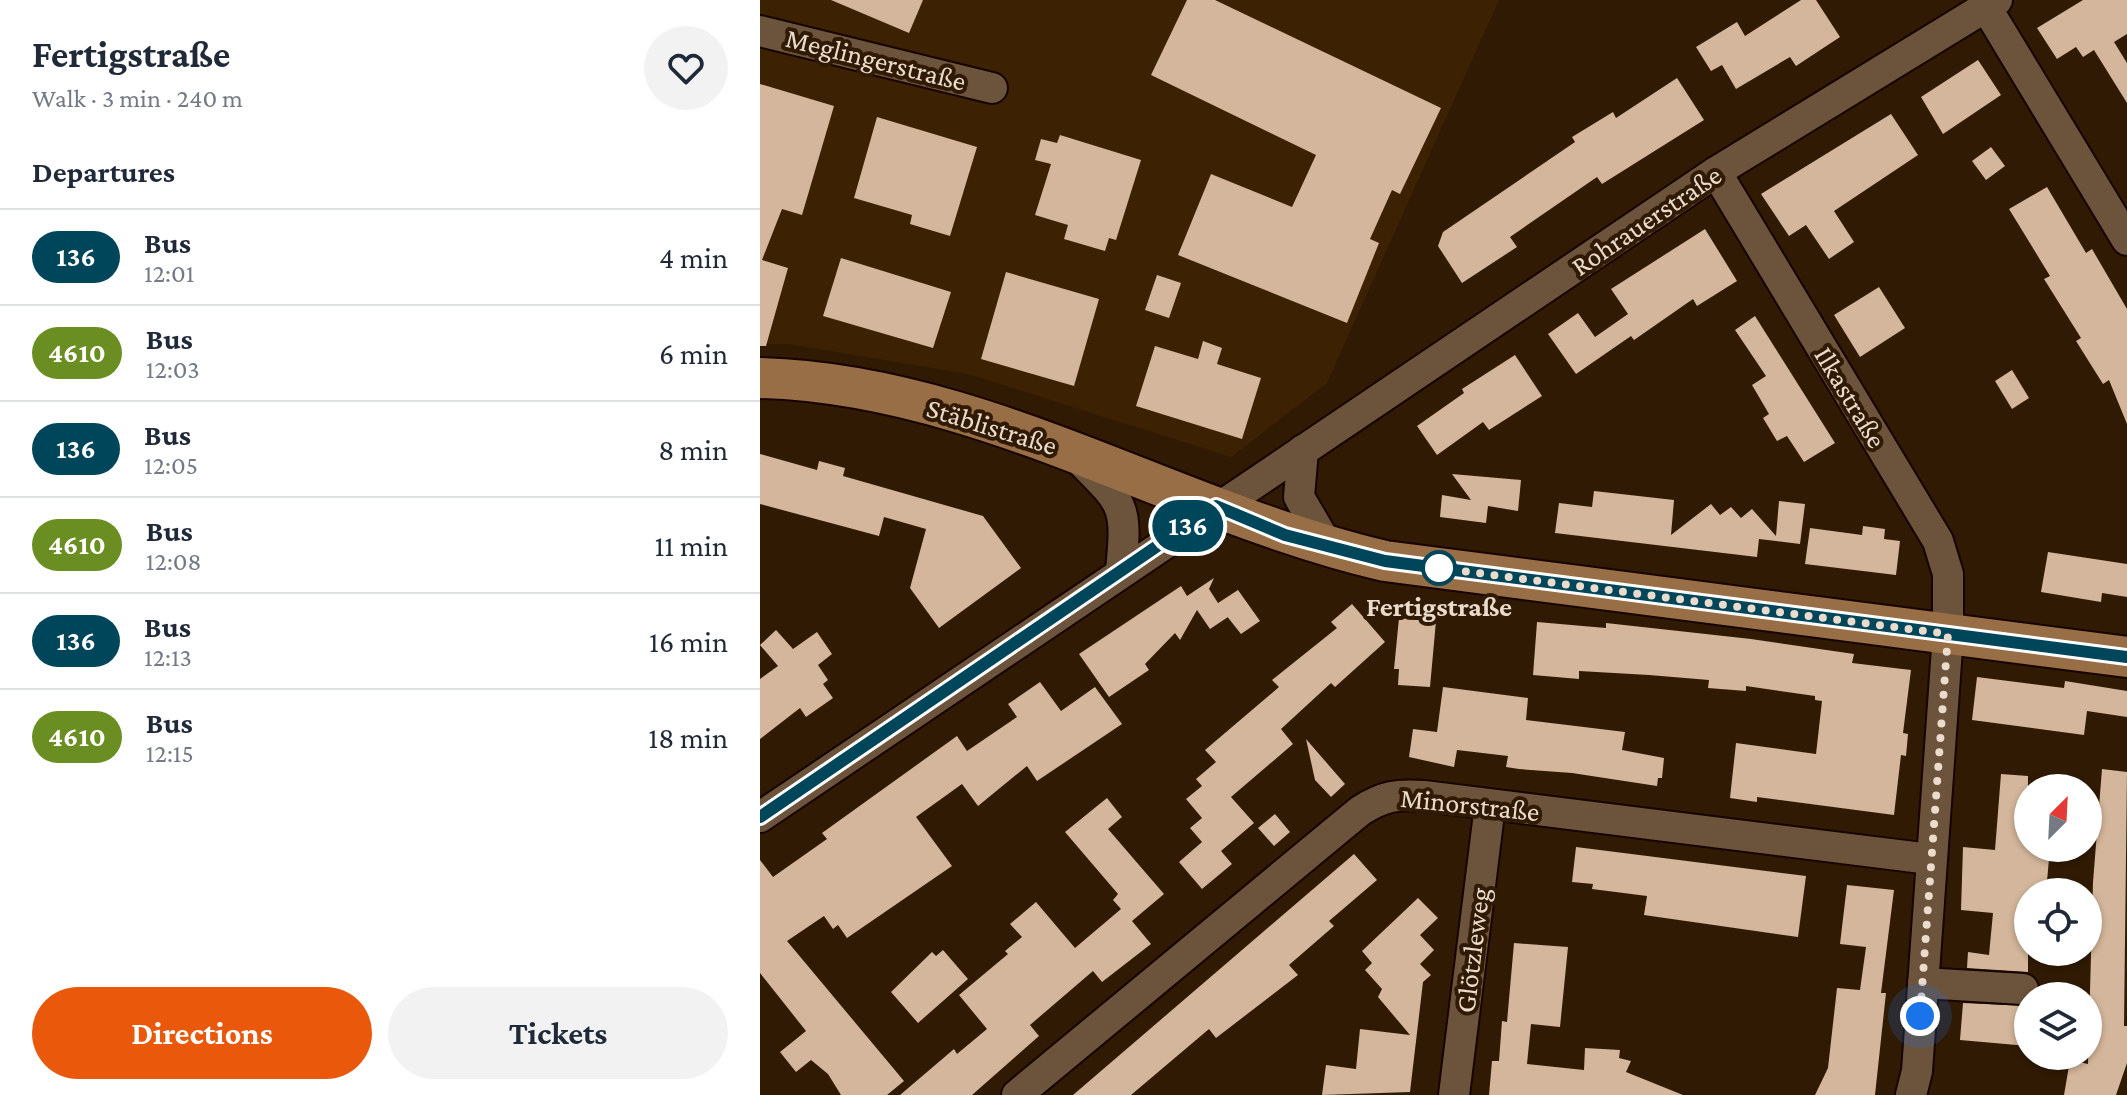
<!DOCTYPE html>
<html lang="en">
<head>
<meta charset="utf-8">
<style>
  body { margin:0; font-family:"Crimson Pro",serif; background:#f2f2f3; color:#1f2937; height:100vh; display:flex; flex-direction:column; font-size:30px; white-space:nowrap }
  * { box-sizing:border-box; margin:0 }
  p { font-size:26px; color:#747a83 }
  .icon { flex:none; width:44px; height:44px; fill:none; stroke:currentColor; stroke-width:2; stroke-linecap:round; stroke-linejoin:round }
  .map { position:relative; flex:1; overflow:hidden }
  .details { display:flex; flex-direction:column; background:#fff; width:760px }
  .details>* { flex:none }
  .badge { padding:0 16px; border-radius:26px; font-size:28px; line-height:52px }
  .needle { width:52px; rotate:24deg }
  .fabs { position:absolute; left:1254px; top:774px; display:grid; gap:16px }
  .fabs a { display:grid; place-items:center; width:88px; height:88px; border-radius:50%; background:#fff; box-shadow:0 2px 6px #0004; font-size:40px }
  .you { position:absolute; width:40px; height:40px; margin:-20px; border:6px solid #fff; border-radius:50%; background:#1a73e8; box-shadow:0 0 0 12px #1a73e833 }
  .map>.badge { position:absolute; translate:-50% -50%; box-shadow:0 0 0 4px #fff }
  h2 { padding:0 32px; font-size:30px; line-height:72px }
  .round { display:grid; place-items:center; flex:none; width:84px; height:84px; border-radius:42px; background:#f2f2f3 }
  .summary { display:flex; align-items:center; justify-content:space-between; height:136px; padding:0 32px }
  h1 { font-size:38px; font-weight:700; line-height:60px }
  .cta { display:flex; gap:16px; margin-top:auto; padding:16px 32px }
  .cta a { flex:1; height:92px; border-radius:48px; background:#ea580c; color:#fff; font-size:32px; font-weight:700; line-height:92px; text-align:center }
  .cta a+a { background:#f2f2f3; color:#1f2937 }
  ul { padding:0; list-style:none }
  li { display:flex; align-items:center; gap:24px; height:96px; padding:0 32px; border-top:2px solid #e0e1e3 }
  li div { flex:1 }
  li b { display:block; font-size:30px }
  li em { font-style:normal }
  li .badge { min-width:88px; font-weight:700; text-align:center }
  main { display:flex; flex:1; min-height:0 }
  .map>svg:first-child { display:block }
</style>
</head>
<body>
<main>
<section class="details">
<div class="summary"><div><h1>Fertigstraße</h1><p>Walk · 3 min · 240 m</p></div><a class="round"><svg class="icon" aria-label="heart" viewBox="0 0 24 24"><path d="M12 20l-8-8c-3-5 5-10 8-4 3-6 11-1 8 4z"/></svg></a></div>
<h2>Departures</h2>
<ul>
<li><span class="badge" style="background:#00465a;color:#fff">136</span><div><b>Bus</b><p>12:01</p></div><em>4 min</em></li>
<li><span class="badge" style="background:#6b8e23;color:#fff">4610</span><div><b>Bus</b><p>12:03</p></div><em>6 min</em></li>
<li><span class="badge" style="background:#00465a;color:#fff">136</span><div><b>Bus</b><p>12:05</p></div><em>8 min</em></li>
<li><span class="badge" style="background:#6b8e23;color:#fff">4610</span><div><b>Bus</b><p>12:08</p></div><em>11 min</em></li>
<li><span class="badge" style="background:#00465a;color:#fff">136</span><div><b>Bus</b><p>12:13</p></div><em>16 min</em></li>
<li><span class="badge" style="background:#6b8e23;color:#fff">4610</span><div><b>Bus</b><p>12:15</p></div><em>18 min</em></li>
</ul>
<div class="cta"><a>Directions</a><a>Tickets</a></div>
</section>
<div class="map">
<svg width="1367" height="1095" viewBox="0 0 1367 1095">
  <rect width="100%" height="100%" fill="#301a03"/>
  <!-- built -->
  <path fill="#3c2102" d="M0 0H739L567 383 471 457 208 374 28 344H0Z"/>
  <!-- building -->
  <g fill="#d3b69b">
    <path d="M71 0H163L149 33Z"/>
    <path d="M427 0H455L681 108 640 194 632 190 610 239 619 243 587 323 418 255 451 174 532 207 556 155 391 75Z"/>
    <path d="M1041 0H1056L1080 37 1036 66 1030 57 976 89 962 65 951 71 936 47 977 22 985 36Z"/>
    <path d="M1323 0H1367V34L1354 42 1367 63V103L1334 50 1323 57 1316 47 1297 59 1277 28Z"/>
    <path d="M1218 60 1241 95 1183 134 1161 97Z"/>
    <path d="M917 78 944 120 842 184 837 177 750 237 757 247 702 283 678 246 683 232 815 142 812 137 853 112 856 118Z"/>
    <path d="M0 84 74 106 42 215 22 209 2 260 28 268 6 346H0Z"/>
    <path d="M1131 114 1158 155 1074 211 1094 242 1069 259 1046 225 1029 236 1001 194Z"/>
    <path d="M117 117 217 147 190 236 150 224 152 215 94 198Z"/>
    <path d="M300 135 381 160 356 240 349 238 345 251 304 239 308 225 275 215 291 164 275 160 281 139 297 143Z"/>
    <path d="M1231 147 1245 166 1226 180 1212 161Z"/>
    <path d="M1287 187 1326 253 1332 249 1367 309V424L1349 380 1343 384 1316 341 1321 338 1284 279 1290 276 1249 209Z"/>
    <path d="M945 229 977 281 937 306 933 299 874 340 871 336 816 374 788 334 818 313 835 337 868 314 851 289Z"/>
    <path d="M81 258 191 292 173 348 63 316Z"/>
    <path d="M246 272 339 299 314 386 221 359Z"/>
    <path d="M397 275 421 283 409 318 385 310Z"/>
    <path d="M1119 287 1145 328 1100 357 1074 315Z"/>
    <path d="M995 316 1075 443 1044 462 1027 436 1017 441 1003 418 1009 414 992 385 1006 376 975 330Z"/>
    <path d="M443 341 462 348 457 364 501 378 482 439 376 406 395 346 438 359Z"/>
    <path d="M755 355 782 396 729 430 723 422 677 455 657 426 704 393 702 389Z"/>
    <path d="M1252 370 1269 398 1252 409 1235 381Z"/>
    <path d="M0 454 57 470 59 461 85 468 83 476 223 516 261 568 179 628 150 588 166 529 124 517 119 536 0 504Z"/>
    <path d="M692 474 761 480 758 511 728 506 726 523 680 517 682 495 711 500Z"/>
    <path d="M834 491 914 500 911 535 951 504 960 515 971 507 981 518 992 509 1016 536 1019 501 1045 504 1040 544 999 539 997 557 795 533 799 503 832 507Z"/>
    <path d="M1103 526 1125 529 1124 539 1140 541 1136 575 1045 564 1050 528 1102 535Z"/>
    <path d="M1288 552 1367 564V597L1342 593 1341 602 1281 592Z"/>
    <path d="M454 578 449 589 458 603 478 590 500 621 481 634 462 610 468 617 450 629 437 610 420 640 415 633 385 664 389 670 349 697 319 654 421 586 427 596Z"/>
    <path d="M592 604 625 642 575 687 571 683 521 729 533 744 471 797 494 823 461 851 472 864 442 889 419 862 442 842 430 828 442 818 426 799 442 786 436 779 456 762 445 750 519 687 512 680 577 628 571 622Z"/>
    <path d="M639 618 676 621 670 687 638 685 639 669H634Z"/>
    <path d="M777 622 846 628V623L991 639 1094 654 1092 663 1151 670 1143 733 1148 734 1146 756 1141 755 1134 815 997 797V802L970 798 976 743 1056 754 1062 701 1055 700V696L986 686V691L948 688 949 680 889 675 819 671V679L773 675Z"/>
    <path d="M16 630 33 649 57 632 72 654 58 665 68 680 63 684 73 698 46 717 40 708 0 739V679L18 666 0 645Z"/>
    <path d="M1217 677 1304 688 1305 681 1367 691V717L1327 711 1324 735 1212 720Z"/>
    <path d="M280 682 301 711 335 687 362 724 277 781 267 766 218 806 202 784 156 817 192 866 87 938 78 925 73 929 64 916 27 941 144 1081 127 1095H81L68 1074 51 1060 36 1072 20 1052 46 1031 0 973V860L13 877 67 839 62 833 197 736 207 751 257 717 248 704Z"/>
    <path d="M683 687 768 698 766 720 865 732 862 750 904 758 902 778H898L897 786 812 773 759 769 746 767 748 756 697 750 694 767 649 757 653 729 677 732Z"/>
    <path d="M546 739 585 784 571 797 555 780Z"/>
    <path d="M1342 769 1367 772 1364 1026H1367V1063L1356 1095H1304L1310 1060 1328 1064 1333 882Z"/>
    <path d="M1241 774 1268 776V848H1290L1286 892H1268V972L1207 968 1208 952 1229 955 1233 913 1201 910 1203 847 1235 850Z"/>
    <path d="M347 798 362 817 348 829 404 894 372 921 391 944 342 982 333 971 270 1025 279 1036 212 1095H140L194 1049 197 1054 227 1029 199 995 248 954 245 951 262 937 250 924 276 902 315 948 361 909 353 900 358 894 305 832Z"/>
    <path d="M515 814 530 832 514 846 498 828Z"/>
    <path d="M816 847 1046 876 1038 937 884 915 887 896 832 889 833 884 812 882Z"/>
    <path d="M594 854 617 880 569 921 574 926 529 965 538 975 456 1038 449 1029 371 1095H313Z"/>
    <path d="M1087 885 1134 890 1121 993H1126L1115 1095H1055L1068 1068 1077 988 1100 990 1106 947 1080 944Z"/>
    <path d="M658 898 678 918 660 935 674 950 660 964 671 975 663 982 650 1092 562 1095 566 1065 596 1069 600 1029 650 1035 618 997 622 989 605 970 612 963 602 951Z"/>
    <path d="M754 943 808 947 800 1027 771 1024 767 1064 824 1070 825 1048 860 1050 859 1058 871 1061 866 1072 923 1095H729L732 1061H739L742 1021 747 1022Z"/>
    <path d="M183 950 208 979 158 1023 131 992 172 952 176 956Z"/>
    <path d="M1203 1003 1268 1006V1046L1200 1040Z"/>
  </g>
  <g fill="none" stroke-linecap="round" stroke-linejoin="round">
    <!-- minor casing -->
    <g stroke="#170400" stroke-width="34">
      <g id="minor">
        <path d="M1226 7 1367 240"/>
        <path d="M0 31 232 88"/>
        <path d="M956 172 1178 541 1188 574V634L1157 1071 1151 1095"/>
        <path d="M543 450 539 497 569 548"/>
        <path d="M316 456C363 504 368 502 361 570"/>
        <path d="M0 817 956 172 1237 0"/>
        <path d="M1163 983 1263 989"/>
        <path d="M257 1095 600 811C623 796 637 794 664 796L1170 859"/>
        <path d="M694 1095 730 805"/>
      </g>
    </g>
    <!-- major casing -->
    <g stroke="#170400" stroke-width="44">
      <path id="major" d="M0 378C222 384 415 512 625 561L1367 657"/>
    </g>
    <!-- minor -->
    <use href="#minor" stroke="#6c533b" stroke-width="30"/>
    <!-- major -->
    <use href="#major" stroke="#976e46" stroke-width="40"/>
  </g>
  <g fill="none" stroke-linecap="round" stroke-linejoin="round">
    <!-- line casing -->
    <g stroke="#fff" stroke-width="18">
      <path id="line" d="M0 817 456 506 525 535 625 561 1367 657"/>
    </g>
    <!-- line -->
    <use href="#line" stroke="#00465a" stroke-width="12"/>
    <!-- walk -->
    <path stroke="#eadbcd" stroke-width="8" stroke-dasharray="0 14.4" d="M679 568 671 567 1188 634 1160 1016"/>
  </g>
  <!-- markers -->
  <circle fill="#fff" stroke="#00465a" stroke-width="4" cx="679" cy="568" r="16"/>
  <g text-anchor="middle" stroke-width="8" stroke-linejoin="round" paint-order="stroke">
    <!-- street labels -->
    <g font-size="28" fill="#eadbcd" stroke="#301a03">
      <text transform="translate(116 59) rotate(14)" y="10">Meglingerstraße</text>
      <text transform="translate(886 220) rotate(-34)" y="10">Rohrauerstraße</text>
      <text transform="translate(1091 397) rotate(59)" y="10">Ilkastraße</text>
      <text transform="translate(232 426) rotate(17)" y="10">Stäblistraße</text>
      <text transform="translate(710 804) rotate(6)" y="10">Minorstraße</text>
      <text transform="translate(712 950) rotate(-83)" y="10">Glötzleweg</text>
    </g>
    <!-- stop labels -->
    <g font-size="28" font-weight="bold" fill="#eadbcd" stroke="#301a03">
      <text x="679" y="616">Fertigstraße</text>
    </g>
  </g>
</svg>
<div class="fabs">
<a><svg class="needle" viewBox="-14 -14 28 28"><path d="M0-13l5 13h-10z" fill="#e53935"/><path d="M0 13l5-13h-10z" fill="#747a83"/></svg></a>
<a><svg class="icon" aria-label="locate" viewBox="0 0 24 24"><circle cx="12" cy="12" r="6"/><path d="M12 2v4M12 18v4M2 12h4M18 12h4"/></svg></a>
<a><svg class="icon" aria-label="layers" viewBox="0 0 24 24"><path d="M12 4l9 5-9 5-9-5zM3 14l9 5 9-5"/></svg></a>
</div>
<div class="you" style="left:1160px;top:1016px"></div>
<b class="badge" style="left:428px;top:526px;background:#00465a;color:#fff">136</b>
</div>
</main>
</body>
</html>
